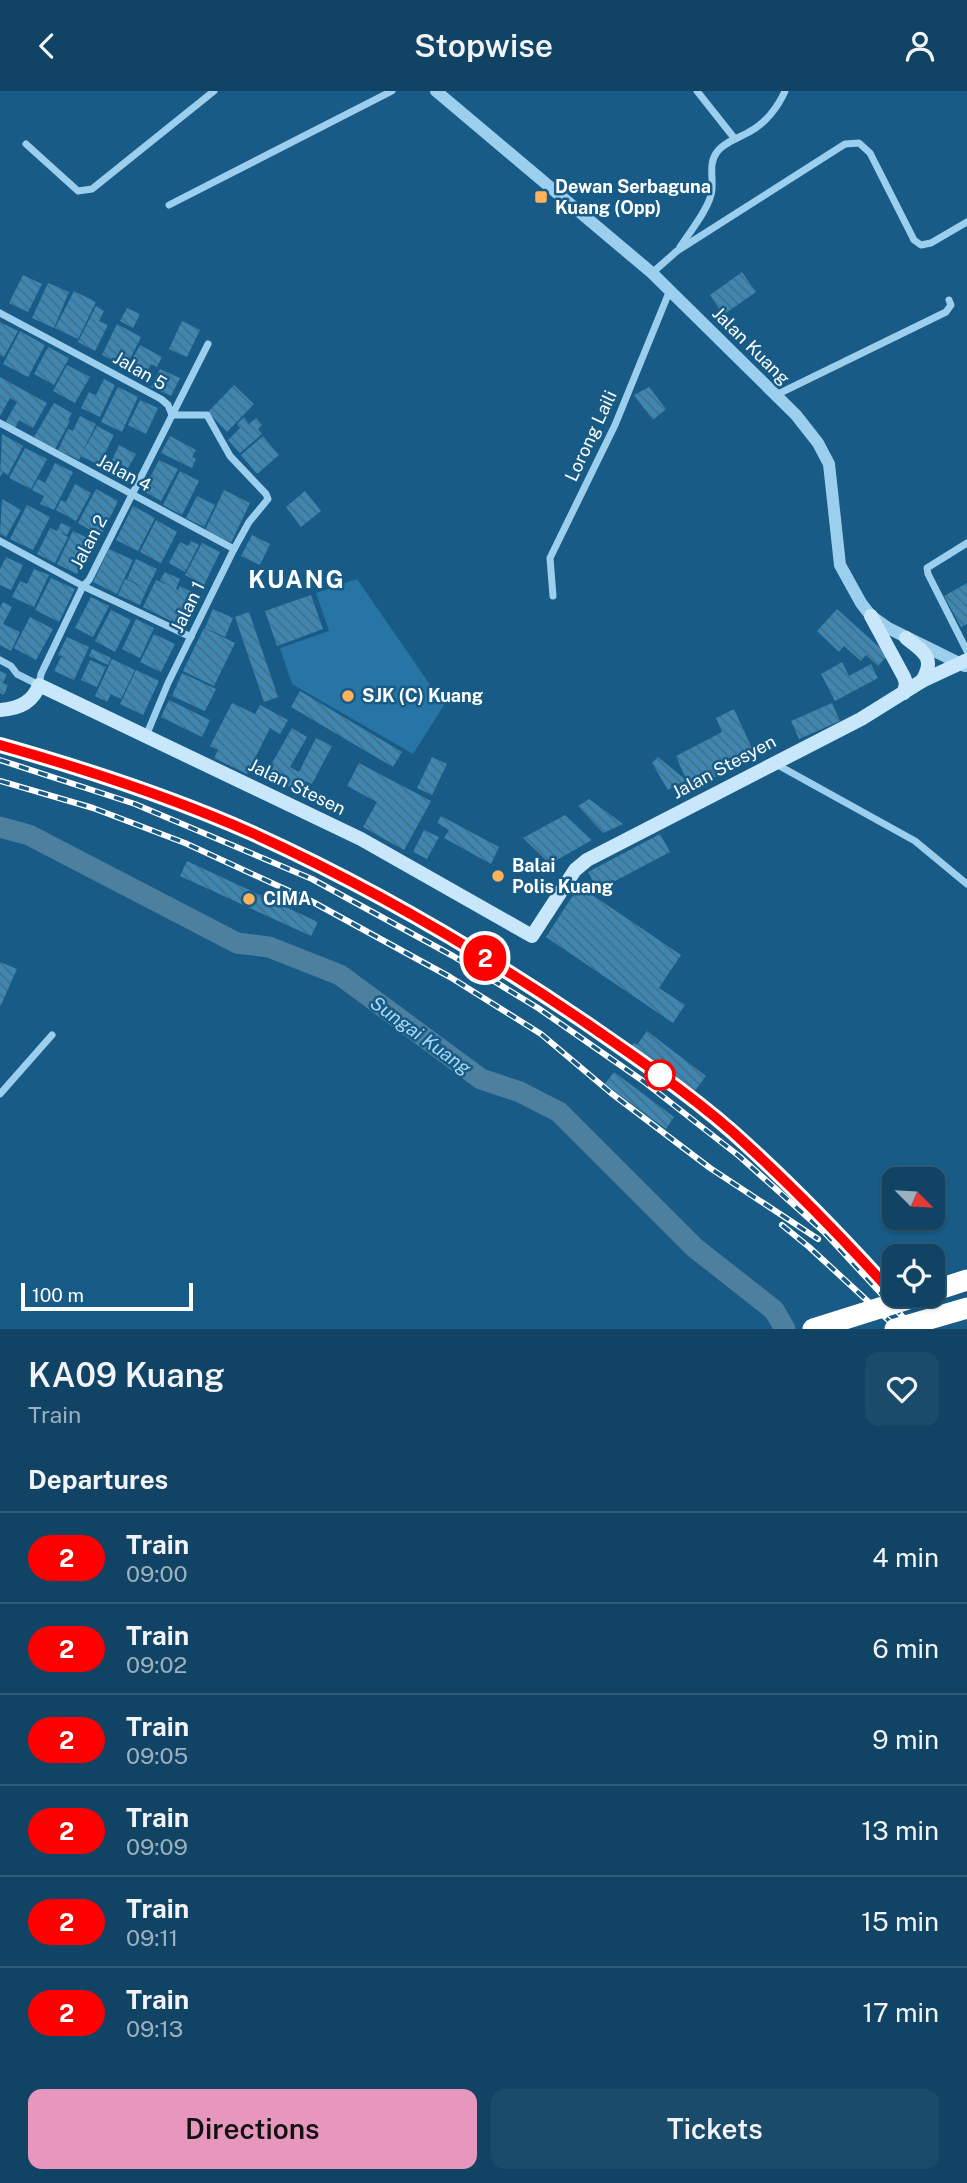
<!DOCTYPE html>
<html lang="en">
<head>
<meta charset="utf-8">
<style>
  body { margin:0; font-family:"Public Sans",sans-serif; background:#1a4b6a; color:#f1f3f6; height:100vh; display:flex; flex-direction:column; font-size:26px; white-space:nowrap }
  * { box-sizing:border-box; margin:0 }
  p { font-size:23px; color:#9cb0bf }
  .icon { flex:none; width:38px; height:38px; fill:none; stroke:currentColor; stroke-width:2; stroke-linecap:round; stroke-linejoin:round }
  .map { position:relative; height:1238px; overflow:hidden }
  .panel { display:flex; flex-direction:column; background:#114464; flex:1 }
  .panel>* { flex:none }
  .badge { padding:0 14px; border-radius:23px; font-size:24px; line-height:46px }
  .needle { width:46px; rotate:114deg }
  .controls { position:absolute; left:882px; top:1076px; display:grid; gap:14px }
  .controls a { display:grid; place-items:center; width:63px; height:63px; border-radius:14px; background:#114464; box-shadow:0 2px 5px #0004,0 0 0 2px #305c78; font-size:35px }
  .scale { position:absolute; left:21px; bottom:18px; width:172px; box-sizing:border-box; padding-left:7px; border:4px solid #fff; border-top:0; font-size:19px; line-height:24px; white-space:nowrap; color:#fff; -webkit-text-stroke:5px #175b86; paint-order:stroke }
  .map>.badge { position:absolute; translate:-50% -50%; box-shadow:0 0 0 4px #fff }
  h2 { padding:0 28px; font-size:26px; line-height:63px }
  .round { display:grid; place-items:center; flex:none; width:74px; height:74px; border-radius:14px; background:#1a4b6a }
  .head { display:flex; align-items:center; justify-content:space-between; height:119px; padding:0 28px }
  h1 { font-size:33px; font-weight:600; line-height:52px }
  .button { display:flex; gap:14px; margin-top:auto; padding:14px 28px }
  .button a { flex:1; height:80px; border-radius:14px; background:#e797bd; color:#111; font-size:28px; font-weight:600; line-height:80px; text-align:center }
  .button a+a { background:#1a4b6a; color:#f1f3f6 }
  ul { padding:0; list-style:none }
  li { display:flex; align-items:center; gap:21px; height:91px; padding:0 28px; border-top:2px solid #305c78 }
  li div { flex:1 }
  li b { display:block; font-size:26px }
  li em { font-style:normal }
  li .badge { min-width:77px; font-weight:700; text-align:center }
  header { display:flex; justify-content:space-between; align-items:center; height:91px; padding:0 28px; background:#114464; font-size:32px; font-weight:600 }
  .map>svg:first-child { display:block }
</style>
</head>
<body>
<header><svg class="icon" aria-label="back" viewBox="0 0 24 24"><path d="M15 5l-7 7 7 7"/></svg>Stopwise<svg class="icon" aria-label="person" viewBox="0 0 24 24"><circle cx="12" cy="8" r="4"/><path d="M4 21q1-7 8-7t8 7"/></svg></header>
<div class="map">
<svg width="967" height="1238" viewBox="0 0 967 1238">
  <defs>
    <pattern id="building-back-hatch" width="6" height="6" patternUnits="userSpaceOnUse" patternTransform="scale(1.75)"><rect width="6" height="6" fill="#3f86b0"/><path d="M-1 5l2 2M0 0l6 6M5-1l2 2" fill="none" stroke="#446f88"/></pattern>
  </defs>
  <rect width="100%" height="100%" fill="#175b86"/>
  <!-- park -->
  <path fill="#2675a4" d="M357 488 444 614 413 663 292 593 280 557 329 540 316 502Z"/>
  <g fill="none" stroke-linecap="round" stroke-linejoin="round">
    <!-- river -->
    <path stroke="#4d7f9e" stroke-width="21" d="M0 736 29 744 237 852 269 856 340 884 481 988 520 1001 559 1021 695 1157 774 1219 785 1238"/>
  </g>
  <!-- building -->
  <g fill="url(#building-back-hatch)">
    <path d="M742 181 756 201 723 224 710 204Z"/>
    <path d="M23 184 42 193 28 221 9 212Z"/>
    <path d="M48 192 69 201 54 237 32 227Z"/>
    <path d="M74 200 96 211 78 248 55 237Z"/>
    <path d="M96 215 104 220 99 230 108 234 95 260 78 251Z"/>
    <path d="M127 217 140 223 133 237 120 230Z"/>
    <path d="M182 230 200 239 187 266 169 258Z"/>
    <path d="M0 231 18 240 4 266 0 264Z"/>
    <path d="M117 233 141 246 126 276 102 264Z"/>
    <path d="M20 240 45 254 28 286 3 273Z"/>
    <path d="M140 254 162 266 157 276 151 273 144 287 127 278Z"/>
    <path d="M48 256 69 267 54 294 34 283Z"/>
    <path d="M67 274 90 286 75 312 53 300Z"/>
    <path d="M160 278 180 287 171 305 151 296Z"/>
    <path d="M0 286 47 312 33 337 19 329 15 337 5 332 17 311 10 307 0 325Z"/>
    <path d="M104 288 115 294 100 326 81 317 89 301 96 304Z"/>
    <path d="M234 294 254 313 227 341 208 321Z"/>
    <path d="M118 296 138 306 122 341 101 331Z"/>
    <path d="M649 296 666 318 653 329 634 304Z"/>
    <path d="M140 309 158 317 146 343 128 334Z"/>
    <path d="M54 312 72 322 68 329 70 330 55 358 34 346Z"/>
    <path d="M80 325 96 333 82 362 97 335 114 344 99 374 81 365 79 369 58 359 68 338 73 340Z"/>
    <path d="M244 326 249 333 256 327 262 334 258 338 262 343 240 362 228 349 240 337 237 333Z"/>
    <path d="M2 343 23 355 8 384 3 381 0 386Z"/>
    <path d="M170 345 196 359 192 366 196 368 192 377 161 362Z"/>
    <path d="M263 345 279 364 257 383 241 364Z"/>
    <path d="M119 354 136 363 128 377 112 369Z"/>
    <path d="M25 357 47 368 31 398 9 387Z"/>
    <path d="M159 369 178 378 161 410 143 400Z"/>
    <path d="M55 372 73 381 54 419 40 413 44 405 32 399 38 388 45 392Z"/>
    <path d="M180 380 199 390 182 424 163 414Z"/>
    <path d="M75 393 91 402 76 430 56 419 61 409 66 411Z"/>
    <path d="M96 398 118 410 101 445 78 432Z"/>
    <path d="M224 399 250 412 231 452 205 439Z"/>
    <path d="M305 400 321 420 301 436 286 416Z"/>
    <path d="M197 405 215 414 204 436 186 427Z"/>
    <path d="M2 408 21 419 6 446 0 443Z"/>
    <path d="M27 414 50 426 33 459 10 448Z"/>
    <path d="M133 415 155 427 138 460 116 449Z"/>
    <path d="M156 429 177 441 161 472 140 461Z"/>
    <path d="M61 432 71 436 67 444 59 441 68 446 55 472 37 463 50 437 57 440Z"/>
    <path d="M73 440 94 450 77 483 57 473Z"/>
    <path d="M252 444 270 453 260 474 241 465Z"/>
    <path d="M191 450 199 454 185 481 169 472 180 451 188 455Z"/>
    <path d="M202 452 220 461 204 494 185 484Z"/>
    <path d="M109 458 133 469 117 503 93 491Z"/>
    <path d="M6 466 23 474 11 499 0 494V478Z"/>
    <path d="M136 468 157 478 147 498 127 488Z"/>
    <path d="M34 478 49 484 34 516 12 506 20 490 27 493Z"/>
    <path d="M165 481 180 488 176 498 178 499 180 495 200 505 185 537 143 516 156 489 167 494 160 489Z"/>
    <path d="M51 487 75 498 59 531 35 519Z"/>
    <path d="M125 488 147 498 140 514 118 504Z"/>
    <path d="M967 492V533L961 536 944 505Z"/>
    <path d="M311 504 323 538 277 555 265 520Z"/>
    <path d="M91 506 109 515 93 546 75 537Z"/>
    <path d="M3 511 12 516 3 533 20 541 11 560 0 554V517Z"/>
    <path d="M213 518 233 527 225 546 205 537Z"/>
    <path d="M837 518 888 564 878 575 866 564 861 570 844 555 839 561 817 540Z"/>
    <path d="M111 519 131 529 115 561 95 550Z"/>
    <path d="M249 521 278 606 264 611 235 526Z"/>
    <path d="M30 526 53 538 36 569 14 557Z"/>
    <path d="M136 528 154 537 140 567 122 558Z"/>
    <path d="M204 537 235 552 214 595 183 580Z"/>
    <path d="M154 543 175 553 161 581 140 571Z"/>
    <path d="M67 546 89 556 74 589 54 580 61 566 68 568 58 564Z"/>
    <path d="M92 558 111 567 108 574 89 565Z"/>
    <path d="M112 568 135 579 121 608 111 603 107 611 95 605Z"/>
    <path d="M90 569 106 576 97 596 81 589Z"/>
    <path d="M842 571 849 585 871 573 878 587 835 610 821 583Z"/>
    <path d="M136 579 159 590 143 624 120 613Z"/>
    <path d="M0 580 7 583 3 592 8 594 4 604 0 602Z"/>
    <path d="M182 582 216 598 205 620 172 605Z"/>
    <path d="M300 600 402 661 393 676 291 616Z"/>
    <path d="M169 609 210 629 202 646 161 626Z"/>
    <path d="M232 612 255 623 260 614 288 629 280 643 270 637 247 683 214 667 218 659 210 655Z"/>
    <path d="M832 612 840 630 799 648 791 630Z"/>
    <path d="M734 618 756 666 699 694 685 686 676 665 722 641 716 627Z"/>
    <path d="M292 637 307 646 290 676 299 681 316 647 332 655 312 693 306 690 300 701 282 692 287 683 282 690 267 681Z"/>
    <path d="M432 666 447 673 432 704 417 697Z"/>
    <path d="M658 666 686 689 668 699 652 672Z"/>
    <path d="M359 672 431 710 404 759 363 736 377 711 347 695Z"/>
    <path d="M589 708 623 733 603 742 578 715Z"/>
    <path d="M565 724 592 749 550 773 523 747Z"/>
    <path d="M441 725 499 756 491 773 444 747 449 739 437 732Z"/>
    <path d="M424 739 439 746 427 768 413 761Z"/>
    <path d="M660 743 670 761 598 799 588 781Z"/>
    <path d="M187 770 318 831 311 845 180 785Z"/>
    <path d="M579 795 681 864 659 897 685 914 673 932 546 846Z"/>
    <path d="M0 871 17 878 0 916Z"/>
    <path d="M647 940 706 985 687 1010 625 963 634 952 637 954Z"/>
    <path d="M614 981 674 1026 666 1038 605 993Z"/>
  </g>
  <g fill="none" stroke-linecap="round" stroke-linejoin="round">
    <!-- minor -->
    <g stroke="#9ccfed" stroke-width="7">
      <path d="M697 0 735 48"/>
      <path d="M26 53 78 100 92 98 214 0"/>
      <path d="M169 114 392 0"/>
      <path d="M680 156C689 142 707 120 711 104 715 90 707 74 717 61 724 51 739 47 749 41 765 33 778 16 785 0"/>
      <path d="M652 182 677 160 845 53 859 52 870 62 914 149 921 154 931 152 967 131"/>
      <path d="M0 222 161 308 168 314 172 324"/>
      <path d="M776 304 946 221 951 214 949 209"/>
      <path d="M0 332 234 458"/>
      <path d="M0 450 83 495 191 546"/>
      <path d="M967 452 927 477 928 483 967 560"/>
      <path d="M553 505 550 467 615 334 670 199"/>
      <path d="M0 569 11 575 17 583 39 594 41 583 83 495 89 489 208 253"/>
      <path d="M146 645 168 592 234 458 249 431 268 408 266 403 230 365 207 324H172"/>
      <path d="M774 672 915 750 967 793"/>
      <path d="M0 1003 52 944"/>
    </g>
    <!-- tertiary -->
    <path stroke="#9ccfed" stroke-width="12" d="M436 0 652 182 796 324 818 352 829 373 840 474 861 512 871 525 888 537 965 575"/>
    <!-- secondary -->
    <g stroke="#c9e7fa" stroke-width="14">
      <path d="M871 525 904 586 906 592 904 602"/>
      <path d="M906 547C924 561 936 567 922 590"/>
      <path d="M0 619C17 618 33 612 39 594L361 748 532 845 575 779 587 769 861 628 922 590 967 569"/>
    </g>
    <!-- motorway -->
    <path stroke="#fff" stroke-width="21" d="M933 1200 967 1189"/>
    <!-- rail casing -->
    <g stroke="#fff" stroke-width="6">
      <g id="rail">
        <path d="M0 654C85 678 168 706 249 741 338 779 422 828 504 879 589 931 675 987 748 1054 768 1072 786 1092 804 1111"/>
        <path d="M0 669 135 713 312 788 453 865 538 917 643 990 739 1065 824 1141 914 1238"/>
        <path d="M0 690 93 717 185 752 311 810 450 886 541 943 611 1002 710 1077 818 1148"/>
        <path d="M782 1134 809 1156 898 1238"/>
      </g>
    </g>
    <!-- rail -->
    <use href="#rail" stroke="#175b86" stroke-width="3.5" stroke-dasharray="10" stroke-linecap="butt"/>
    <!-- motorway-bridge -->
    <g stroke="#fff" stroke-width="21">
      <path d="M813 1238 921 1204"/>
      <path d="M895 1238 967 1217"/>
    </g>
  </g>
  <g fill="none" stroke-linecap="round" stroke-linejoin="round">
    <!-- line casing -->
    <g stroke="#fff" stroke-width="16">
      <path id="line" d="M0 654C85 678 171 706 252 742 369 795 480 860 586 932 642 971 699 1009 748 1055 799 1102 848 1153 894 1204"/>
    </g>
    <!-- line -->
    <use href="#line" stroke="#f00" stroke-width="10"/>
  </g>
  <!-- markers -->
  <g fill="#ffb259" stroke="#175b86" stroke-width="2.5">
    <rect x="534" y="99" width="14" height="14" rx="3.5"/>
    <circle cx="348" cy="605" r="7"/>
    <circle cx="498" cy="785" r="7"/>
    <circle cx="249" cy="808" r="7"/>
  </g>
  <circle fill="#fff" stroke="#f00" stroke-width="3.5" cx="660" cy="984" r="14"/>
  <g text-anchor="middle" stroke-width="5" stroke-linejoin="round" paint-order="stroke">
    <!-- poi labels -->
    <g font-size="18" font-weight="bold" fill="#fff" stroke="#175b86" text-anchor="start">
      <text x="555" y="102">Dewan Serbaguna<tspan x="555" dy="21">Kuang (Opp)</tspan></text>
      <text x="362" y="611">SJK (C) Kuang</text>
      <text x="512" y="781">Balai<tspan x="512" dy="21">Polis Kuang</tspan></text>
      <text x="263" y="814">CIMA</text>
    </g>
    <!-- street labels -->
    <g font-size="18" fill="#fff" stroke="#175b86">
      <text transform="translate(751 255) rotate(45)" y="6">Jalan Kuang</text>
      <text transform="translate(140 280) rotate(30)" y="6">Jalan 5</text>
      <text transform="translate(591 345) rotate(-65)" y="6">Lorong Laili</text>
      <text transform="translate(124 382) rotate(28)" y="6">Jalan 4</text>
      <text transform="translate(89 451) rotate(-62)" y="6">Jalan 2</text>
      <text transform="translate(188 516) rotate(-64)" y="6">Jalan 1</text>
      <text transform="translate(724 676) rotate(-28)" y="6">Jalan Stesyen</text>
      <text transform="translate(297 696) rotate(26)" y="6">Jalan Stesen</text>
    </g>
    <!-- water labels -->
    <g font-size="19" font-style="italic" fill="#a8d9f5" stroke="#175b86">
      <text transform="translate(421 944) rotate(36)" y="7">Sungai Kuang</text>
    </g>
    <!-- district labels -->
    <g font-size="24" font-weight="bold" letter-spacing="2" fill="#fff" stroke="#175b86">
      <text x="297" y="497">KUANG</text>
    </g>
  </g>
</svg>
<div class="controls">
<a><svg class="needle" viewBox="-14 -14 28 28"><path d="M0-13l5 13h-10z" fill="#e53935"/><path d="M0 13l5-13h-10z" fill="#9cb0bf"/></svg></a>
<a><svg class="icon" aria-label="locate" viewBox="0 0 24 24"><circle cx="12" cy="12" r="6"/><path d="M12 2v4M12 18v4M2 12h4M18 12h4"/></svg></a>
</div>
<div class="scale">100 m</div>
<b class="badge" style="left:485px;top:867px;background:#f00;color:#fff">2</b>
</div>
<section class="panel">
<div class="head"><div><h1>KA09 Kuang</h1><p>Train</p></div><a class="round"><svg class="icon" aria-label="heart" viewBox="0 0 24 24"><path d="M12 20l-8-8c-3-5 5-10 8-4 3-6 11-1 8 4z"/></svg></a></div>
<h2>Departures</h2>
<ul>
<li><span class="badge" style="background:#f00;color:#fff">2</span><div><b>Train</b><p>09:00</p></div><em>4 min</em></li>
<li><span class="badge" style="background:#f00;color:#fff">2</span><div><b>Train</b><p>09:02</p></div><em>6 min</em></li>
<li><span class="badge" style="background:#f00;color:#fff">2</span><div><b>Train</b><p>09:05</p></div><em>9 min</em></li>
<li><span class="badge" style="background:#f00;color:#fff">2</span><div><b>Train</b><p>09:09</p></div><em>13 min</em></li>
<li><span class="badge" style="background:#f00;color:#fff">2</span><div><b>Train</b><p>09:11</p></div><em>15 min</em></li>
<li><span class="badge" style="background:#f00;color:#fff">2</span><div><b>Train</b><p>09:13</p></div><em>17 min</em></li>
</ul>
<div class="button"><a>Directions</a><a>Tickets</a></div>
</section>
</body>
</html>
